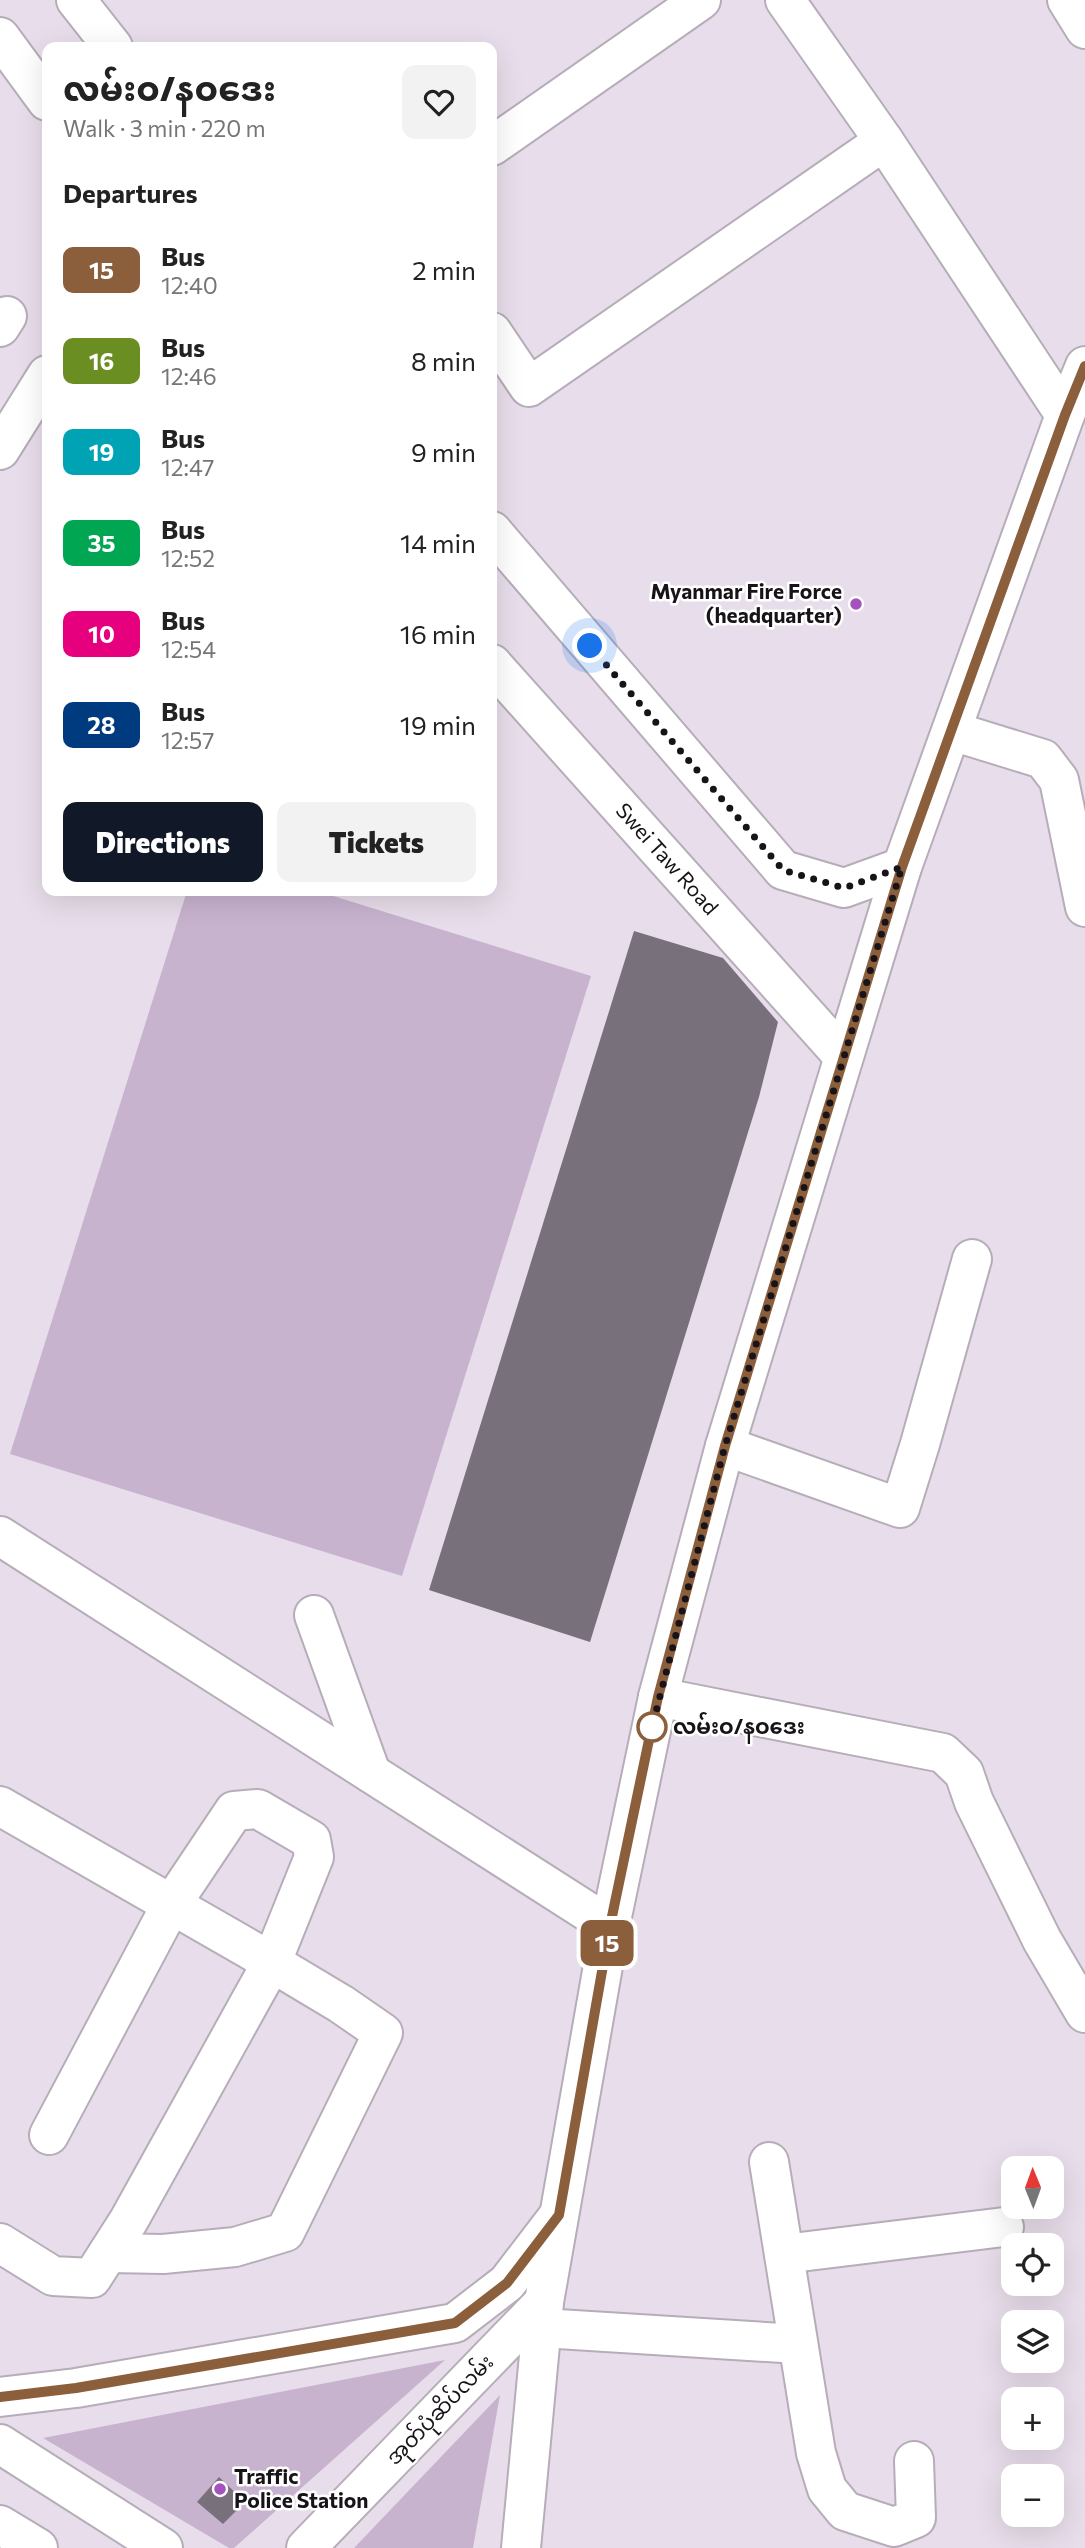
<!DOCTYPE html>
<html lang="en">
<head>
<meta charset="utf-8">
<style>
  body { margin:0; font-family:Commissioner,"Noto Sans Myanmar",sans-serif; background:#f2f2f2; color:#222; height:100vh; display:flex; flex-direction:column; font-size:26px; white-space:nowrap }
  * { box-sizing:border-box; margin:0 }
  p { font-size:23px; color:#767676 }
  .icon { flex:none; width:38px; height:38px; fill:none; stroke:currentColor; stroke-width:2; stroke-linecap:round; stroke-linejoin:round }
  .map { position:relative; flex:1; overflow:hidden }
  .drawer { position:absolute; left:42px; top:42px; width:455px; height:854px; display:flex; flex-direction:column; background:#fff; border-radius:14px; box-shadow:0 7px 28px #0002 }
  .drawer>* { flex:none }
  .badge { padding:0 14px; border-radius:10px; font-size:24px; line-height:46px }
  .needle { width:46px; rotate:359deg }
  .tools { position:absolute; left:1001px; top:2156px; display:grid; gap:14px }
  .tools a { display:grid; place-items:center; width:63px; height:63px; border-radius:14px; background:#fff; box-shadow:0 7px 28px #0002; font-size:35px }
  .you { position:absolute; width:35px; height:35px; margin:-18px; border:5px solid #fff; border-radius:50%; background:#1a73e8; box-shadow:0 0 0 10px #1a73e833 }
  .map>.badge { position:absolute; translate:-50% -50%; box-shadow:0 0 0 4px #fff }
  h2 { padding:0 21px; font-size:26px; line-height:63px }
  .round { display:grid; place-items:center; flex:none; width:74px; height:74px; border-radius:14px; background:#f2f2f2 }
  .overview { display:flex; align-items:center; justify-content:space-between; height:119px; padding:0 21px }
  h1 { font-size:33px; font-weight:800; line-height:52px }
  .action { display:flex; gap:14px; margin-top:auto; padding:14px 21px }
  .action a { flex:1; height:80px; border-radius:14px; background:#111827; color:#fff; font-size:28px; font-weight:800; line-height:80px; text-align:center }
  .action a+a { background:#f2f2f2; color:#222 }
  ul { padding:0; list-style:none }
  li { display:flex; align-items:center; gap:21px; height:91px; padding:0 21px }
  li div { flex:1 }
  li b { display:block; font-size:26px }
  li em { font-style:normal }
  li .badge { min-width:77px; font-weight:700; text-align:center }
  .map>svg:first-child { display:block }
</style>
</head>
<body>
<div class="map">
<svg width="1085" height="2548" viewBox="0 0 1085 2548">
  <rect width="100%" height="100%" fill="#e8deeb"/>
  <!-- green -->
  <g fill="#c8b3cf">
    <path d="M187 891H317L591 976 402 1576 10 1454Z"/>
    <path d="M445 2360 234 2548H229L43 2438Z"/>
    <path d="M500 2395 473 2548H354Z"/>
  </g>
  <!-- building -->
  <g fill="#78707b">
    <path d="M634 931 723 958 778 1022 759 1097 590 1642 429 1590Z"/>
    <path d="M219 2477 245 2502 223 2524 197 2502Z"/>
  </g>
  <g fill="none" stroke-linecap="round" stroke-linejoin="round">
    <!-- minor casing -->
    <g stroke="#b6adb9" stroke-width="42">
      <g id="minor">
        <path d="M76 0 113 47"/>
        <path d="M785 0 884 141 1065 415"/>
        <path d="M1067 0 1085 29"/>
        <path d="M0 37 47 101"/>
        <path d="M492 146 701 0"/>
        <path d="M0 327 7 316"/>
        <path d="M492 332 529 387 884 141"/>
        <path d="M0 450 47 375"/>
        <path d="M492 531 783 870 844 888 902 867"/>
        <path id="s1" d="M492 664 843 1056"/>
        <path d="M952 731 1043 759 1059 780 1085 907"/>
        <path d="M725 1446 900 1508 920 1444 972 1259"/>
        <path d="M0 1536 610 1926"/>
        <path d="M314 1615 371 1773"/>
        <path d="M658 1697 943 1753 964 1773 974 1802 1042 1940 1085 2013"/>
        <path d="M0 1806 249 1949 341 2004 383 2033 285 2232 235 2247 163 2254 108 2253"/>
        <path d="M769 2162 816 2453 827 2489 845 2511 894 2527 916 2518 914 2461"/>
        <path d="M0 2243 53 2276 92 2278 129 2220 271 1964 314 1857 311 1840 258 1809 234 1811 171 1905 49 2135"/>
        <path d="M784 2254 1004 2227"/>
        <path d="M542 2328 798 2344"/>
      </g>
    </g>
    <!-- major casing -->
    <g stroke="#b6adb9" stroke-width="42">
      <g id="major">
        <path d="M0 2397 76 2388 455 2323 507 2283 556 2219"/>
        <path d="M0 2444 163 2548"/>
        <path d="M0 2525 38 2548"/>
        <path d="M306 2548 544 2302"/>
        <path d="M521 2548 544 2302 610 1926 658 1697 725 1446 902 867 1065 415 1085 366"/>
      </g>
    </g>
    <!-- minor -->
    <use href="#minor" stroke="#fff" stroke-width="38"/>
    <!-- major -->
    <use href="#major" stroke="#fff" stroke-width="38"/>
  </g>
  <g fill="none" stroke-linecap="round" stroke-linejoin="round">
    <!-- line casing -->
    <g stroke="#fff" stroke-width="16">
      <path id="line" d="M0 2397 76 2388 455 2323 507 2283 559 2215 610 1926 658 1697 725 1446 902 867 1065 415 1085 366"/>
    </g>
    <!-- line -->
    <use href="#line" stroke="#8b5e3c" stroke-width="10"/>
    <!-- walk -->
    <path stroke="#171318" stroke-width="7" stroke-dasharray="0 12.6" d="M590 646 783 870 844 888 902 867 725 1446 652 1727"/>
  </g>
  <!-- markers -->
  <g fill="#a551bf" stroke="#fff" stroke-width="2.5">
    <circle cx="856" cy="604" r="7"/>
    <circle cx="220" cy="2489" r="7"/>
  </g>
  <circle fill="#fff" stroke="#8b5e3c" stroke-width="3.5" cx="652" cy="1727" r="14"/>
  <g text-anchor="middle" stroke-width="5" stroke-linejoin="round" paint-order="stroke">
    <!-- poi labels -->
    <g font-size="21" font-weight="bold" fill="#171318" stroke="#fff" text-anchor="end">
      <text x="842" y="599">Myanmar Fire Force<tspan x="842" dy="24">(headquarter)</tspan></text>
      <text x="234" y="2484" text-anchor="start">Traffic<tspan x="234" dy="24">Police Station</tspan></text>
    </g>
    <!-- street labels -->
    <g font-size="21" fill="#171318" stroke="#fff">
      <text dy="7" stroke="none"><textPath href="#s1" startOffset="262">Swei Taw Road</textPath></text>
      <text transform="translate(440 2410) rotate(-46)" y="7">အုတ်ပုံဆိပ်လမ်း</text>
    </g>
    <!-- stop labels -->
    <g font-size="21" font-weight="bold" fill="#171318" stroke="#fff" text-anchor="start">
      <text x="673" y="1734">လမ်းဝ/နဝဒေး</text>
    </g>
  </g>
</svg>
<div class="tools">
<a><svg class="needle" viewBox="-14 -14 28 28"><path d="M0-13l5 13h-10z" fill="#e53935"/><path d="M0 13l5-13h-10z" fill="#767676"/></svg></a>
<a><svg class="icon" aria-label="locate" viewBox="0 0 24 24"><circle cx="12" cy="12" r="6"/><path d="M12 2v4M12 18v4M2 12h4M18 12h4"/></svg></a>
<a><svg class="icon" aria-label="layers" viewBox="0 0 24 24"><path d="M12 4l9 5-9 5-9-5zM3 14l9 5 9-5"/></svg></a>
<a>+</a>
<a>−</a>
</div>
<div class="you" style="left:590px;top:646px"></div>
<b class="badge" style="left:607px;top:1943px;background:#8b5e3c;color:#fff">15</b>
<section class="drawer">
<div class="overview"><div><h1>လမ်းဝ/နဝဒေး</h1><p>Walk · 3 min · 220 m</p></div><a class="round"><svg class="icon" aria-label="heart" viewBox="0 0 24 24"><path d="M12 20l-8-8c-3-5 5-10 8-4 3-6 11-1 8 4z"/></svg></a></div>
<h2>Departures</h2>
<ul>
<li><span class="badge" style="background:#8b5e3c;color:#fff">15</span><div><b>Bus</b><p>12:40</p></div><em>2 min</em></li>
<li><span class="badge" style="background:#6b8e23;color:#fff">16</span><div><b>Bus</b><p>12:46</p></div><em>8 min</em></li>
<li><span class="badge" style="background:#00a3b4;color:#fff">19</span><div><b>Bus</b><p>12:47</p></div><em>9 min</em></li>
<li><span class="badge" style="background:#00a651;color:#fff">35</span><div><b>Bus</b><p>12:52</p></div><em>14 min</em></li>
<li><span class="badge" style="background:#e6007e;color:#fff">10</span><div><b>Bus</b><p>12:54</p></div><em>16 min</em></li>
<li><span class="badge" style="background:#003b80;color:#fff">28</span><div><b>Bus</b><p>12:57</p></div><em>19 min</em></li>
</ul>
<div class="action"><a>Directions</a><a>Tickets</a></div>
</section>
</div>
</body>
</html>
